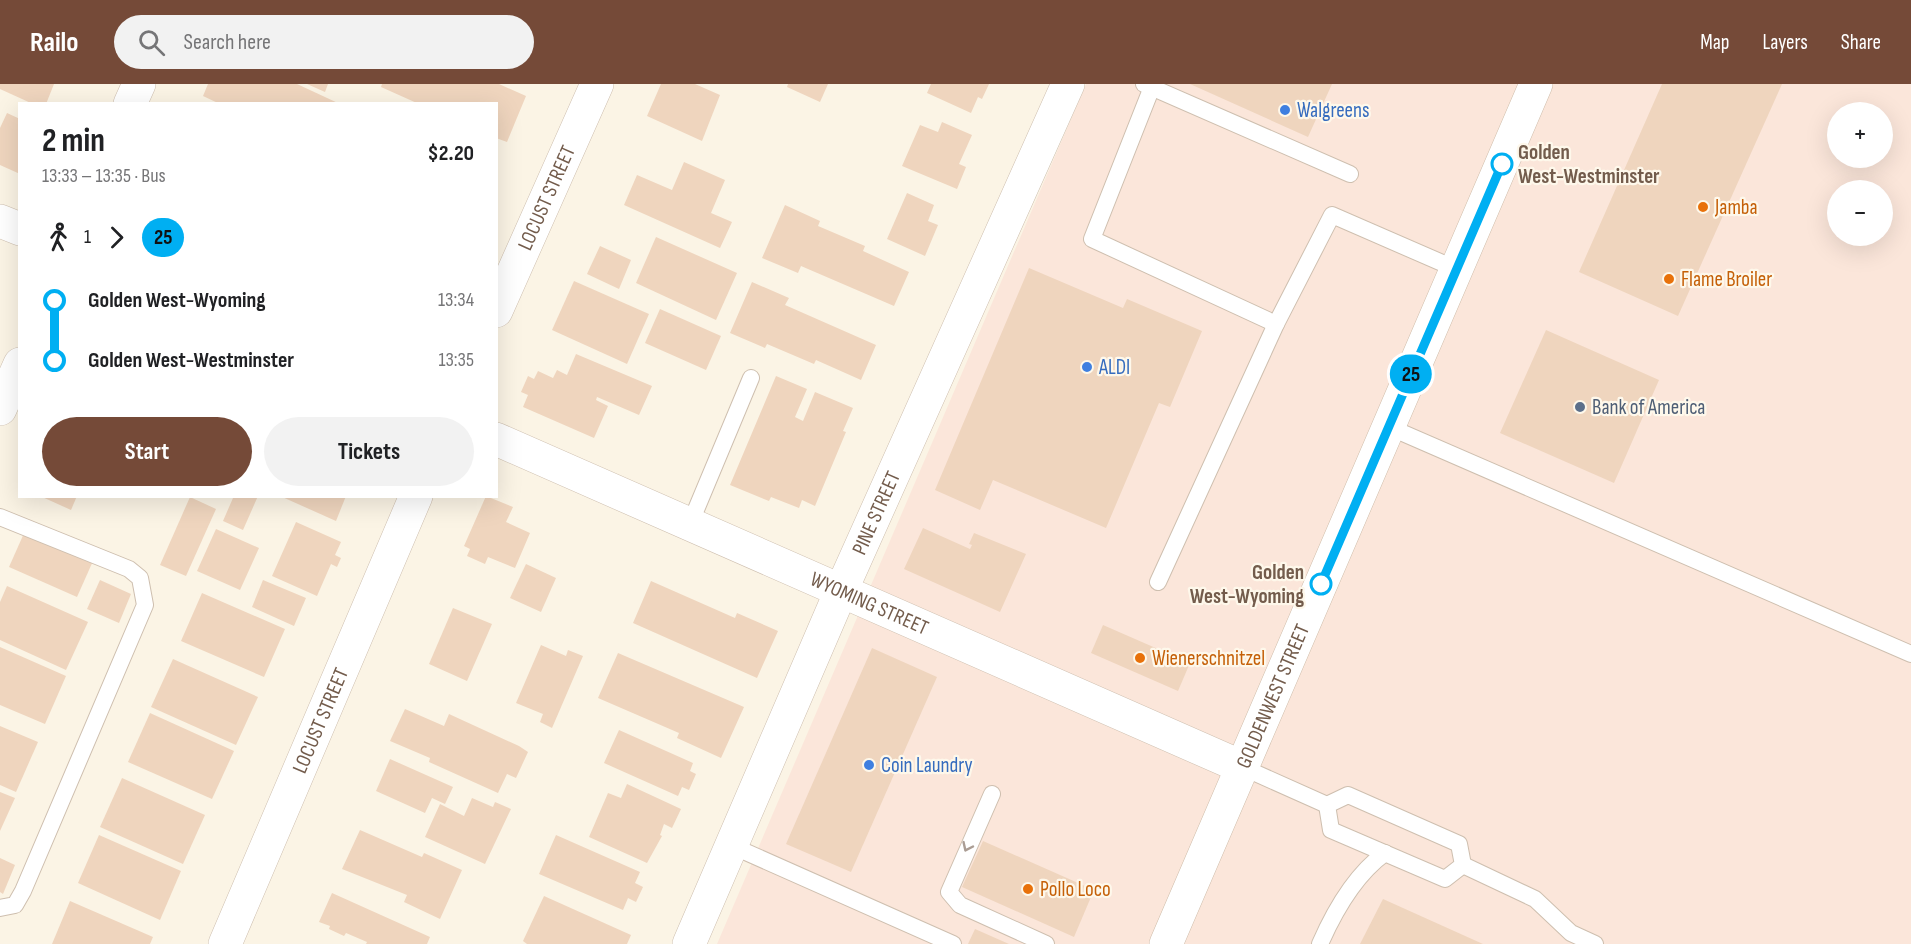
<!DOCTYPE html>
<html lang="en">
<head>
<meta charset="utf-8">
<style>
  body { margin:0; font-family:"Sofia Sans Condensed",sans-serif; background:#f2f2f2; color:#202124; height:100vh; display:flex; flex-direction:column; font-size:22px; white-space:nowrap }
  * { box-sizing:border-box; margin:0 }
  p { font-size:20px; color:#757577 }
  .icon { flex:none; width:33px; height:33px; fill:none; stroke:currentColor; stroke-width:2; stroke-linecap:round; stroke-linejoin:round }
  .map { position:relative; flex:1; overflow:hidden }
  .drawer { position:absolute; left:18px; top:18px; width:480px; height:396px; display:flex; flex-direction:column; background:#fff; border-radius:0px; box-shadow:0 6px 24px #0002 }
  .drawer>* { flex:none }
  .badge { padding:0 12px; border-radius:20px; font-size:21px; line-height:39px }
  .tools { position:absolute; left:1827px; top:18px; display:grid; gap:12px }
  .tools a { display:grid; place-items:center; width:66px; height:66px; border-radius:50%; background:#fff; box-shadow:0 6px 24px #0002; font-size:30px }
  .map>.badge { position:absolute; translate:-50% -50%; box-shadow:0 0 0 3px #fff }
  .legs { display:flex; align-items:center; gap:9px; height:66px; padding:0 24px; font-size:20px }
  .legs p { margin-inline-start:auto }
  .summary { display:flex; align-items:center; justify-content:space-between; height:102px; padding:0 24px }
  h1 { font-size:33px; font-weight:700; line-height:45px }
  .button { display:flex; gap:12px; margin-top:auto; padding:12px 24px }
  .button a { flex:1; height:69px; border-radius:36px; background:#754a38; color:#fff; font-size:24px; font-weight:700; line-height:69px; text-align:center }
  .button a+a { background:#f2f2f2; color:#202124 }
  ul { padding:0 24px; list-style:none }
  li { display:flex; align-items:center; gap:21px; height:60px; font-size:22px }
  li i { display:grid; place-items:center; width:9px; height:100%; margin:0 8px; background:currentColor }
  li i::after { content:''; width:15px; height:15px; margin:-8px; border:4px solid; border-radius:50%; background:#fff }
  li p { margin-inline-start:auto }
  li:first-child i { background:linear-gradient(#0000 50%,currentColor 0) }
  li:last-child i { background:linear-gradient(currentColor 50%,#0000 0) }
  header { display:flex; align-items:center; gap:36px; box-sizing:border-box; height:84px; padding:0 30px; background:#754a38; color:#fff }
  header strong { font-size:28px }
  nav { display:flex; gap:33px; margin-inline-start:auto; font-size:21px }
  .search { width:420px; height:54px; background:#f2f2f2; display:flex; align-items:center; gap:15px; box-sizing:border-box; padding:0 21px; border-radius:33px; color:#757577; font-size:22px }
  .map>svg:first-child { display:block }
</style>
</head>
<body>
<header>
<strong>Railo</strong>
<div class="search"><svg class="icon" aria-label="search" viewBox="0 0 24 24"><circle cx="10" cy="10" r="6"/><path d="M15 15l6 6"/></svg>Search here</div>
<nav><a>Map</a><a>Layers</a><a>Share</a></nav>
</header>
<div class="map">
<svg width="1911" height="860" viewBox="0 0 1911 860">
  <rect width="100%" height="100%" fill="#fbf4e5"/>
  <!-- commercial -->
  <path fill="#fbe6da" fill-rule="evenodd" d="M1086 0H1911V860H717ZM1838 28H1882V74H1838ZM1838 106H1882V152H1838Z"/>
  <!-- building -->
  <g fill="#efd5be">
    <path d="M0 0H54L46 20H33L0 5Z"/>
    <path d="M208 0H297L340 20H220L203 12Z"/>
    <path d="M307 0H328L325 8Z"/>
    <path d="M382 0H499L526 12 507 58 496 54V20H419L381 3Z"/>
    <path d="M661 0H695L720 11 702 57 647 32Z"/>
    <path d="M788 0H828L820 18 787 3Z"/>
    <path d="M931 0H989L982 15 978 13 971 29 927 9Z"/>
    <path d="M1190 0H1332L1308 53Z"/>
    <path d="M1662 0H1782L1678 232 1579 188Z"/>
    <path d="M7 29 20 35V90L0 81V44Z"/>
    <path d="M942 38 972 51 959 80 966 83 957 105 902 82 920 41 938 48Z"/>
    <path d="M684 78 725 96 711 129 732 138 720 164 624 121 637 91 672 106Z"/>
    <path d="M907 109 934 121 928 137 938 141 925 172 887 155Z"/>
    <path d="M785 121 820 137 818 142 865 162 863 167 909 188 894 222 801 182 798 189 762 174Z"/>
    <path d="M656 153 737 189 716 236 636 199Z"/>
    <path d="M600 162 631 176 619 205 587 190Z"/>
    <path d="M1029 184 1123 224 1127 215 1202 247 1170 323 1159 319 1106 444 993 396 980 426 935 406Z"/>
    <path d="M574 197 649 230 627 280 552 246Z"/>
    <path d="M752 198 789 214 785 221 876 261 861 296 816 276 814 280 767 260 765 264 730 249Z"/>
    <path d="M660 225 721 252 706 286 645 259Z"/>
    <path d="M1546 246 1659 296 1614 399 1500 349Z"/>
    <path d="M576 270 652 302 639 331 597 313 596 316 608 322 594 354 523 323 528 311 521 308 528 292 534 295 538 287 553 294 557 286 567 291Z"/>
    <path d="M776 292 807 305 795 333 803 337 815 308 853 324 843 347 846 348 815 422 802 416 799 424 771 413 769 417 730 401Z"/>
    <path d="M40 412H77L71 426Z"/>
    <path d="M229 412H258L243 446 223 437 233 414Z"/>
    <path d="M280 412H346L336 437Z"/>
    <path d="M486 412 513 423 506 438 530 449 515 484 488 473 485 480 467 472 470 465 464 462Z"/>
    <path d="M190 413 216 425 186 492 160 481Z"/>
    <path d="M296 438 341 458 335 471 341 474 337 483 331 480 317 512 272 492Z"/>
    <path d="M923 444 970 465 972 461 969 460 974 449 1026 470 1000 528 904 485Z"/>
    <path d="M216 445 259 464 240 506 197 487Z"/>
    <path d="M25 447 93 477 77 513 9 483Z"/>
    <path d="M526 480 556 494 541 528 510 514Z"/>
    <path d="M100 496 131 510 119 539 87 525Z"/>
    <path d="M263 496 306 514 294 542 252 523Z"/>
    <path d="M651 497 735 534 737 529 778 547 757 594 633 539Z"/>
    <path d="M7 502 88 538 66 586 0 556V518Z"/>
    <path d="M202 509 285 545 264 593 181 557Z"/>
    <path d="M453 524 492 540 467 597 429 580Z"/>
    <path d="M1103 541 1190 579 1178 607 1091 569Z"/>
    <path d="M541 561 566 572 568 566 583 572 552 644 540 638 543 630 516 619Z"/>
    <path d="M0 563 66 592 45 640 0 621Z"/>
    <path d="M872 564 937 593 851 788 786 760Z"/>
    <path d="M618 569 744 623 721 674 677 654 679 649 598 614Z"/>
    <path d="M173 575 258 613 236 661 151 623Z"/>
    <path d="M405 625 444 642 449 630 519 662 528 668 516 694 507 690 498 709 429 678 430 674 390 657Z"/>
    <path d="M150 629 234 667 212 715 128 678Z"/>
    <path d="M0 642 38 658 16 708 0 701Z"/>
    <path d="M619 646 693 679 690 687 696 690 689 706 682 703 678 712 604 679Z"/>
    <path d="M390 675 453 703 445 720 432 714 425 729 376 707Z"/>
    <path d="M122 694 205 731 183 780 100 743Z"/>
    <path d="M627 700 681 725 672 744 664 740 660 751 662 752 647 779 589 753 608 709 621 714Z"/>
    <path d="M0 708 15 714 0 747Z"/>
    <path d="M472 714 493 723 495 718 511 725 485 780 425 753 440 720 464 732Z"/>
    <path d="M360 746 422 773 424 769 462 786 440 835 404 818 407 811 342 785Z"/>
    <path d="M99 751 181 787 160 836 78 799Z"/>
    <path d="M556 751 640 788 635 799 643 803 636 818 628 814 623 826 539 790Z"/>
    <path d="M983 757 1094 806 1074 853 962 803Z"/>
    <path d="M0 774 15 781 3 810 0 808Z"/>
    <path d="M332 809 430 853 427 860H366L367 858 346 849 344 852 329 845 330 842 319 838Z"/>
    <path d="M544 812 631 851 627 860H527L523 857Z"/>
    <path d="M1383 815 1483 860H1360Z"/>
    <path d="M70 817 153 853 150 860H52Z"/>
    <path d="M975 845 1009 860H968Z"/>
  </g>
  <g fill="none" stroke-linecap="round" stroke-linejoin="round">
    <!-- lane casing -->
    <g stroke="#cebfaf" stroke-width="18">
      <g id="lane">
        <path d="M1144 0 1350 90"/>
        <path d="M1152 3 1092 155 1276 240 1158 498"/>
        <path d="M1276 240 1332 131 1456 185"/>
        <path d="M1389 343 1911 570"/>
        <path d="M0 433 129 485 140 494 145 521 23 807 15 821 0 824"/>
        <path d="M690 440 751 294"/>
        <path d="M1242 683 1327 721"/>
        <path d="M992 710 949 808 960 821 1046 860"/>
        <path d="M1348 711 1459 760 1463 781 1445 795 1331 746 1327 721Z"/>
        <path d="M730 761 953 860"/>
        <path d="M1463 781 1535 815 1571 849 1595 860"/>
        <path d="M1320 860C1334 828 1356 790 1385 769"/>
      </g>
    </g>
    <!-- street casing -->
    <g stroke="#cebfaf" stroke-width="34">
      <g id="street">
        <path d="M130 20 139 0"/>
        <path d="M0 137 20 145"/>
        <path id="s1" d="M496 227 597 0"/>
        <path d="M0 325 20 280"/>
        <path id="s2" d="M496 355 1242 683"/>
        <path id="s3" d="M225 860 416 412"/>
        <path id="s4" d="M689 860 841 507 1068 0"/>
      </g>
    </g>
    <!-- secondary casing -->
    <g stroke="#cfbdaa" stroke-width="34">
      <g id="secondary">
        <path id="s5" d="M1166 860 1536 0"/>
      </g>
    </g>
    <!-- lane -->
    <use href="#lane" stroke="#fff" stroke-width="16"/>
    <!-- street -->
    <use href="#street" stroke="#fff" stroke-width="33"/>
    <!-- secondary -->
    <use href="#secondary" stroke="#fff" stroke-width="33"/>
  </g>
  <!-- one-way arrows -->
  <defs><path id="oneway-chevron" d="M-2-3.5L2.5 0L-2 3.5" fill="none" stroke-width="1.6" stroke-linecap="round" stroke-linejoin="round" transform="scale(1.5)"/></defs>
  <use stroke="#ab9d94" href="#oneway-chevron" transform="translate(967 763) rotate(115)"/>
  <g fill="none" stroke-linecap="round" stroke-linejoin="round">
    <!-- line-1 casing -->
    <g stroke="#fff" stroke-width="14">
      <path id="line-1" d="M1321 500 1502 80"/>
    </g>
    <!-- line-1 -->
    <use href="#line-1" stroke="#00aff2" stroke-width="9"/>
  </g>
  <!-- markers -->
  <g fill="#3f7fe0" stroke="#fef8eb" stroke-width="2">
    <circle cx="1285" cy="26" r="6"/>
    <circle cx="1087" cy="283" r="6"/>
    <circle cx="869" cy="681" r="6"/>
  </g>
  <g fill="#fff" stroke="#00aff2" stroke-width="3">
    <circle cx="1502" cy="80" r="10"/>
    <circle cx="1321" cy="500" r="10"/>
  </g>
  <g fill="#e8710a" stroke="#fef8eb" stroke-width="2">
    <circle cx="1703" cy="123" r="6"/>
    <circle cx="1669" cy="195" r="6"/>
    <circle cx="1140" cy="574" r="6"/>
    <circle cx="1028" cy="805" r="6"/>
  </g>
  <circle fill="#5c6f8a" stroke="#fef8eb" stroke-width="2" cx="1580" cy="323" r="6"/>
  <g text-anchor="middle" stroke-width="4.5" stroke-linejoin="round" paint-order="stroke">
    <!-- shop labels -->
    <g font-size="21" fill="#366cbe" stroke="#fef8eb" text-anchor="start">
      <text x="1297" y="33">Walgreens</text>
      <text x="1099" y="290">ALDI</text>
      <text x="881" y="688">Coin Laundry</text>
    </g>
    <!-- stop labels -->
    <g font-size="21" font-weight="bold" fill="#735c4c" stroke="#fef8eb" text-anchor="start">
      <text x="1518" y="75">Golden<tspan x="1518" dy="24">West-Westminster</tspan></text>
      <text x="1304" y="495" text-anchor="end">Golden<tspan x="1304" dy="24">West-Wyoming</tspan></text>
    </g>
    <!-- street labels -->
    <g font-size="21" fill="#735c4c" stroke="#fef8eb">
      <text dy="7" stroke="none"><textPath href="#s1" startOffset="124">LOCUST STREET</textPath></text>
      <text dy="7" stroke="none"><textPath href="#s4" startOffset="470">PINE STREET</textPath></text>
      <text dy="7" stroke="none"><textPath href="#s2" startOffset="408">WYOMING STREET</textPath></text>
      <text dy="7" stroke="none"><textPath href="#s5" startOffset="270">GOLDENWEST STREET</textPath></text>
      <text dy="7" stroke="none"><textPath href="#s3" startOffset="243">LOCUST STREET</textPath></text>
    </g>
    <!-- food labels -->
    <g font-size="21" fill="#c56008" stroke="#fef8eb" text-anchor="start">
      <text x="1715" y="130">Jamba</text>
      <text x="1681" y="202">Flame Broiler</text>
      <text x="1152" y="581">Wienerschnitzel</text>
      <text x="1040" y="812">Pollo Loco</text>
    </g>
    <!-- service labels -->
    <g font-size="21" fill="#4e5e75" stroke="#fef8eb" text-anchor="start">
      <text x="1592" y="330">Bank of America</text>
    </g>
  </g>
</svg>
<div class="tools">
<a>+</a>
<a>−</a>
</div>
<b class="badge" style="left:1411px;top:290px;background:#00aff2;color:#111">25</b>
<section class="drawer">
<div class="summary"><div><h1>2 min</h1><p>13:33 – 13:35 · Bus</p></div><b>$2.20</b></div>
<div class="legs"><svg class="icon" aria-label="walk" viewBox="0 0 24 24"><circle cx="13" cy="4" r="2"/><path d="M13 8l-2 6 4 7M11 14l-3 7M7 12l3-4h3l4 4"/></svg>1<svg class="icon" aria-label="forward" viewBox="0 0 24 24"><path d="M9 5l7 7-7 7"/></svg><b class="badge" style="background:#00aff2;color:#111">25</b></div>
<ul>
<li><i style="color:#00aff2"></i><b>Golden West-Wyoming</b><p>13:34</p></li>
<li><i style="color:#00aff2"></i><b>Golden West-Westminster</b><p>13:35</p></li>
</ul>
<div class="button"><a>Start</a><a>Tickets</a></div>
</section>
</div>
</body>
</html>
